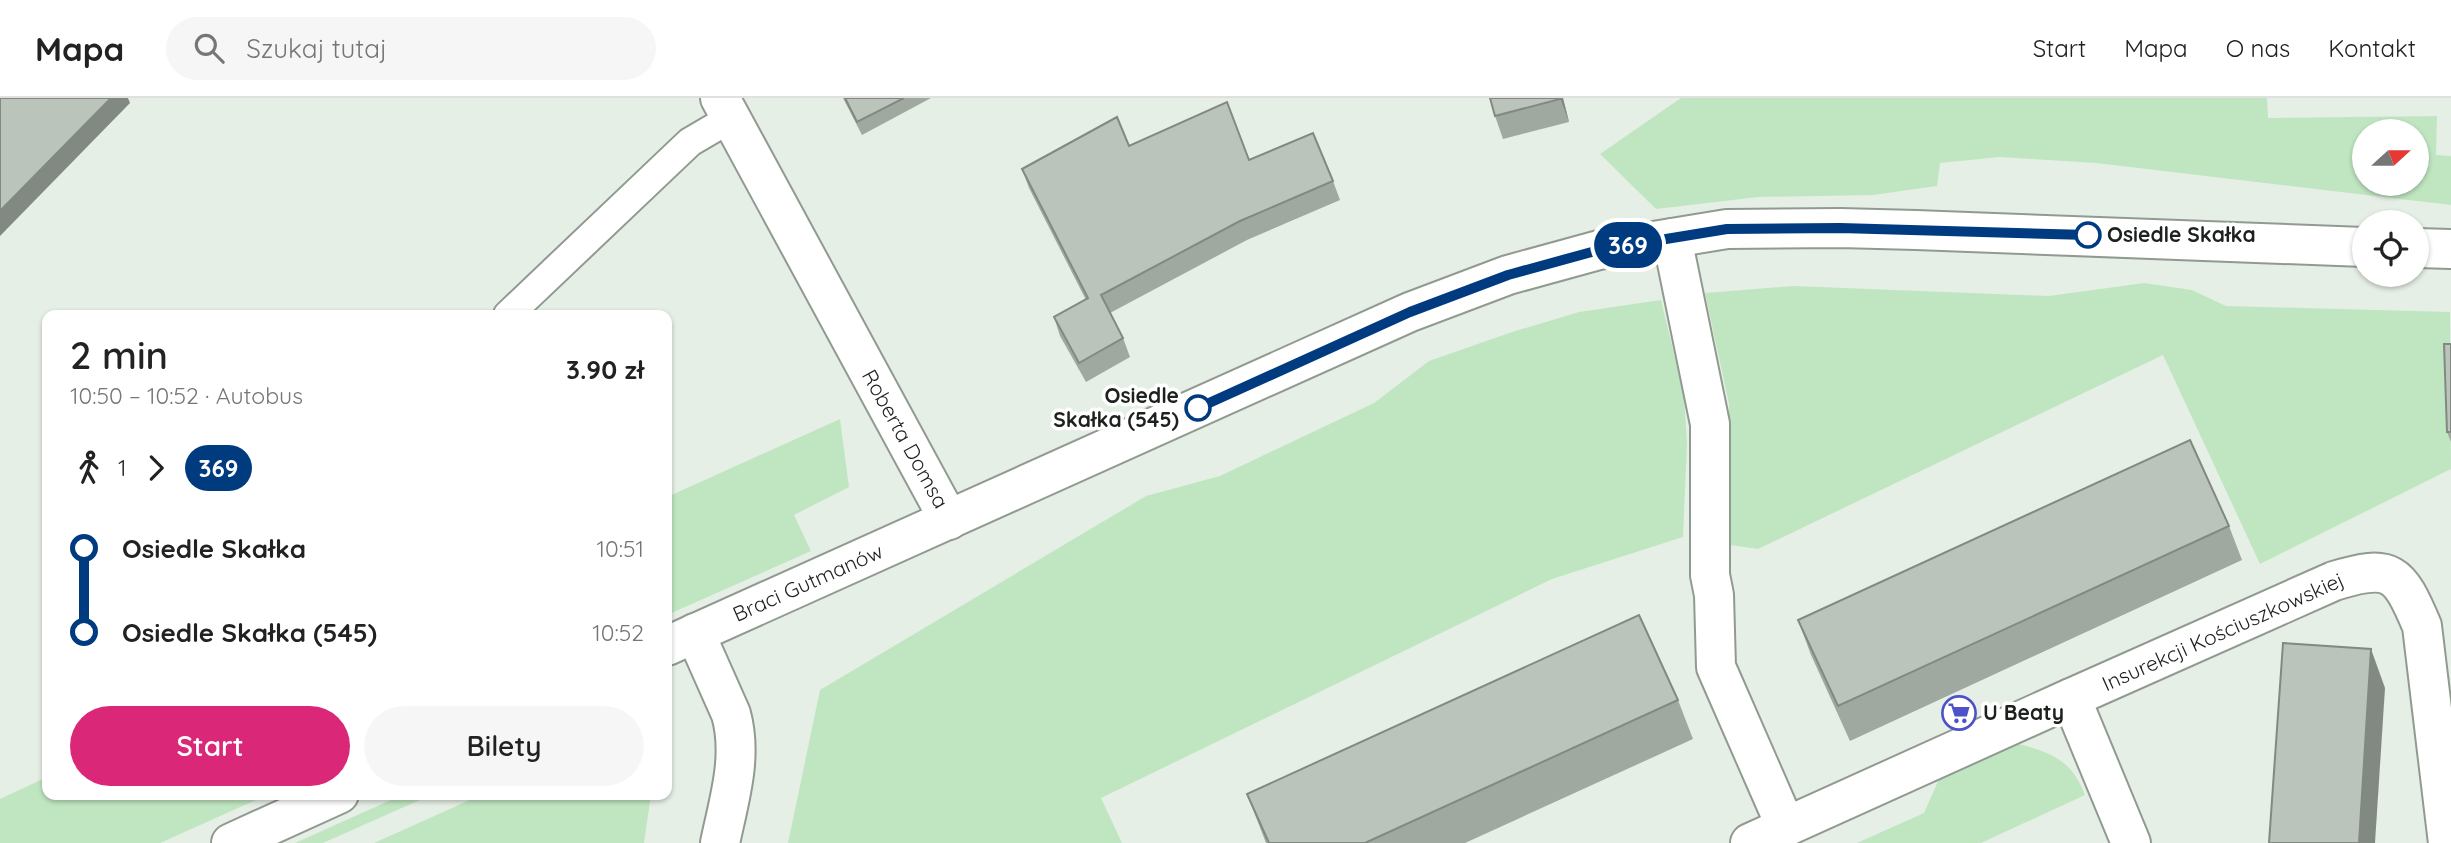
<!DOCTYPE html>
<html lang="pl">
<head>
<meta charset="utf-8">
<style>
  body { margin:0; font-family:Quicksand,sans-serif; background:#f6f6f6; color:#222; height:100vh; display:flex; flex-direction:column; font-size:26px; white-space:nowrap }
  * { box-sizing:border-box; margin:0 }
  p { font-size:23px; color:#767676 }
  .icon { flex:none; width:38px; height:38px; fill:none; stroke:currentColor; stroke-width:2; stroke-linecap:round; stroke-linejoin:round }
  .map { position:relative; flex:1; overflow:hidden }
  .side { position:absolute; left:42px; top:212px; width:630px; height:490px; display:flex; flex-direction:column; background:#fff; border-radius:14px; box-shadow:0 2px 5px #0004 }
  .side>* { flex:none }
  .badge { padding:0 14px; border-radius:23px; font-size:24px; line-height:46px }
  .needle { width:46px; rotate:69deg }
  .buttons { position:absolute; left:2352px; top:21px; display:grid; gap:14px }
  .buttons a { display:grid; place-items:center; width:77px; height:77px; border-radius:50%; background:#fff; box-shadow:0 2px 5px #0004; font-size:35px }
  .map>.badge { position:absolute; translate:-50% -50%; box-shadow:0 0 0 4px #fff }
  .legs { display:flex; align-items:center; gap:10px; height:77px; padding:0 28px; font-size:23px }
  .legs p { margin-inline-start:auto }
  .head { display:flex; align-items:center; justify-content:space-between; height:119px; padding:0 28px }
  h1 { font-size:38px; font-weight:600; line-height:52px }
  .action { display:flex; gap:14px; margin-top:auto; padding:14px 28px }
  .action a { flex:1; height:80px; border-radius:42px; background:#db2777; color:#fff; font-size:28px; font-weight:600; line-height:80px; text-align:center }
  .action a+a { background:#f6f6f6; color:#222 }
  ul { padding:0 28px; list-style:none }
  li { display:flex; align-items:center; gap:24px; height:84px; font-size:26px }
  li i { display:grid; place-items:center; width:10px; height:100%; margin:0 9px; background:currentColor }
  li i::after { content:''; width:18px; height:18px; margin:-9px; border:5px solid; border-radius:50%; background:#fff }
  li p { margin-inline-start:auto }
  li:first-child i { background:linear-gradient(#0000 50%,currentColor 0) }
  li:last-child i { background:linear-gradient(currentColor 50%,#0000 0) }
  header { display:flex; align-items:center; gap:42px; box-sizing:border-box; height:98px; padding:0 35px; background:#fff; border-bottom:2px solid #e0e0e0 }
  header strong { font-size:33px }
  nav { display:flex; gap:38px; margin-inline-start:auto; font-size:24px }
  .search { width:490px; height:63px; background:#f6f6f6; display:flex; align-items:center; gap:18px; box-sizing:border-box; padding:0 24px; border-radius:38px; color:#767676; font-size:26px }
  .map>svg:first-child { display:block }
</style>
</head>
<body>
<header>
<strong>Mapa</strong>
<div class="search"><svg class="icon" aria-label="search" viewBox="0 0 24 24"><circle cx="10" cy="10" r="6"/><path d="M15 15l6 6"/></svg>Szukaj tutaj</div>
<nav><a>Start</a><a>Mapa</a><a>O nas</a><a>Kontakt</a></nav>
</header>
<div class="map">
<svg width="2451" height="745" viewBox="0 0 2451 745">
  <rect width="100%" height="100%" fill="#e6efe6"/>
  <!-- green -->
  <g fill="#c0e6c1" fill-rule="evenodd">
    <path d="M1681 0H2267L2268 20 2437 18 2436 57 2451 58V107L2096 65 2000 59 1940 65 1937 88 1873 97 1758 99 1656 111 1600 56ZM2364 33H2417V86H2364Z"/>
    <path d="M2144 185 2192 192 2226 208 2450 214 2451 371 2260 466 2163 257 1758 451 1724 446 1729 369V306L1705 195 1794 188 2049 198Z"/>
    <path d="M1661 202 1684 298 1687 345 1683 439 1552 481 1101 700 1122 745H788L820 592 1146 398 1220 378 1374 305 1429 263 1512 234 1579 214Z"/>
    <path d="M840 321 849 389 794 417 811 453 667 517V399Z"/>
    <path d="M2019 646C2053 655 2072 663 2085 697L1981 745H1857L1924 715 1942 674 1991 652Z"/>
    <path d="M47 679V696L267 697 160 745H0V701Z"/>
    <path d="M402 697H431L323 745H295Z"/>
    <path d="M481 697H651L644 745H374Z"/>
  </g>
  <g fill="none" stroke-linecap="round" stroke-linejoin="round">
    <!-- service casing -->
    <g stroke="#919a91" stroke-width="32">
      <path id="service" d="M508 217 690 44 731 20"/>
    </g>
    <!-- minor casing -->
    <g stroke="#919a91" stroke-width="42">
      <g id="minor">
        <path d="M720 0 949 422"/>
        <path d="M1672 140 1710 326V477L1714 497 1716 569 1786 729"/>
        <path d="M695 535 731 616C743 659 729 702 720 745"/>
        <path d="M2071 600 2334 483C2392 465 2399 474 2422 528L2448 745"/>
        <path d="M1750 745 2071 600 2131 745"/>
      </g>
    </g>
    <!-- tertiary casing -->
    <g stroke="#919a91" stroke-width="42">
      <g id="tertiary">
        <path d="M2417 150 2451 151"/>
        <path d="M667 548 1410 214 1508 177 1599 152 1727 131 1840 130 1916 132 2364 149"/>
        <path d="M231 745 339 696"/>
      </g>
    </g>
    <!-- service -->
    <use href="#service" stroke="#fff" stroke-width="28"/>
    <!-- minor -->
    <use href="#minor" stroke="#fff" stroke-width="38"/>
    <!-- tertiary -->
    <use href="#tertiary" stroke="#fff" stroke-width="38"/>
  </g>
  <!-- wall -->
  <g fill="#a0a9a0">
    <path d="M843 0H931L862 37Z"/>
    <path d="M1490 0H1563L1569 24 1503 41 1495 18Z"/>
    <path d="M1129 48 1249 62 1333 83 1340 102 1247 142 1110 215 1123 240 1130 259 1086 284 1060 238 1054 219 1086 202 1029 90 1022 71Z"/>
    <path d="M2451 246V344L2447 334Z"/>
    <path d="M2229 428 2242 462 1850 643 1811 557 1798 522Z"/>
    <path d="M1678 602 1693 641 1465 745H1266L1247 696Z"/>
  </g>
  <!-- shaded-wall -->
  <g fill="#828982">
    <path d="M111 0H128L130 5 0 138V113Z"/>
    <path d="M1560 0H1563L1569 24Z"/>
    <path d="M2371 551 2385 590 2375 745H2359Z"/>
  </g>
  <!-- building -->
  <g fill="#bac4ba" stroke="#828982" stroke-width="2">
    <path d="M0 0H111L0 113Z"/>
    <path d="M845 0H904L857 24Z"/>
    <path d="M1490 0H1560V1L1495 18Z"/>
    <path d="M1227 4 1249 62 1313 35 1333 83 1240 123 1101 197 1123 240 1079 265 1054 219 1088 200 1022 71 1117 19 1129 48Z"/>
    <path d="M2444 246H2451V334H2447Z"/>
    <path d="M2190 342 2229 428 1838 608 1798 522Z"/>
    <path d="M1639 517 1678 602 1365 745H1269L1247 696Z"/>
    <path d="M2283 545 2371 551 2359 745H2269Z"/>
  </g>
  <g fill="none" stroke-linecap="round" stroke-linejoin="round">
    <!-- line-1 casing -->
    <g stroke="#fff" stroke-width="16">
      <path id="line-1" d="M1198 310 1410 214 1508 177 1599 152 1727 131 1840 130 2088 137"/>
    </g>
    <!-- line-1 -->
    <use href="#line-1" stroke="#003b80" stroke-width="10"/>
  </g>
  <!-- icons -->
  <defs>
    <g id="supermarket-ring" transform="scale(1.75)"><circle r="9.5" fill="#fff" stroke="#4e52c9" stroke-width="1.5"/><path d="M-6-5.5h2.5l.6 2H6L4.5 2H-2.5L-4.4-4H-6ZM-1.5 3.2a1.3 1.3 0 1 0 .1 0ZM3 3.2a1.3 1.3 0 1 0 .1 0Z" fill="#4e52c9"/></g>
  </defs>
  <g fill-rule="evenodd">
    <use href="#supermarket-ring" x="1959" y="615"/>
  </g>
  <!-- markers -->
  <g fill="#fff" stroke="#003b80" stroke-width="3.5">
    <circle cx="2088" cy="137" r="12"/>
    <circle cx="1198" cy="310" r="12"/>
  </g>
  <g text-anchor="middle" stroke-width="7" stroke-linejoin="round" paint-order="stroke">
    <!-- stop labels -->
    <g font-size="21" font-weight="bold" fill="#1d211d" stroke="#fff" text-anchor="start">
      <text x="2107" y="144">Osiedle Skałka</text>
      <text x="1179" y="305" text-anchor="end">Osiedle<tspan x="1179" dy="24">Skałka (545)</tspan></text>
    </g>
    <!-- street labels -->
    <g font-size="21" fill="#1d211d" stroke="#fff">
      <text transform="translate(905 341) rotate(61)" y="7">Roberta Domsa</text>
      <text transform="translate(808 485) rotate(-24)" y="7">Braci Gutmanów</text>
      <text transform="translate(2223 534) rotate(-24)" y="7">Insurekcji Kościuszkowskiej</text>
    </g>
    <!-- poi labels -->
    <g font-size="21" font-weight="bold" fill="#1d211d" stroke="#fff" text-anchor="start">
      <text x="1983" y="622">U Beaty</text>
    </g>
  </g>
</svg>
<div class="buttons">
<a><svg class="needle" viewBox="-14 -14 28 28"><path d="M0-13l5 13h-10z" fill="#e53935"/><path d="M0 13l5-13h-10z" fill="#767676"/></svg></a>
<a><svg class="icon" aria-label="locate" viewBox="0 0 24 24"><circle cx="12" cy="12" r="6"/><path d="M12 2v4M12 18v4M2 12h4M18 12h4"/></svg></a>
</div>
<b class="badge" style="left:1628px;top:147px;background:#003b80;color:#fff">369</b>
<section class="side">
<div class="head"><div><h1>2 min</h1><p>10:50 – 10:52 · Autobus</p></div><b>3.90 zł</b></div>
<div class="legs"><svg class="icon" aria-label="walk" viewBox="0 0 24 24"><circle cx="13" cy="4" r="2"/><path d="M13 8l-2 6 4 7M11 14l-3 7M7 12l3-4h3l4 4"/></svg>1<svg class="icon" aria-label="forward" viewBox="0 0 24 24"><path d="M9 5l7 7-7 7"/></svg><b class="badge" style="background:#003b80;color:#fff">369</b></div>
<ul>
<li><i style="color:#003b80"></i><b>Osiedle Skałka</b><p>10:51</p></li>
<li><i style="color:#003b80"></i><b>Osiedle Skałka (545)</b><p>10:52</p></li>
</ul>
<div class="action"><a>Start</a><a>Bilety</a></div>
</section>
</div>
</body>
</html>
